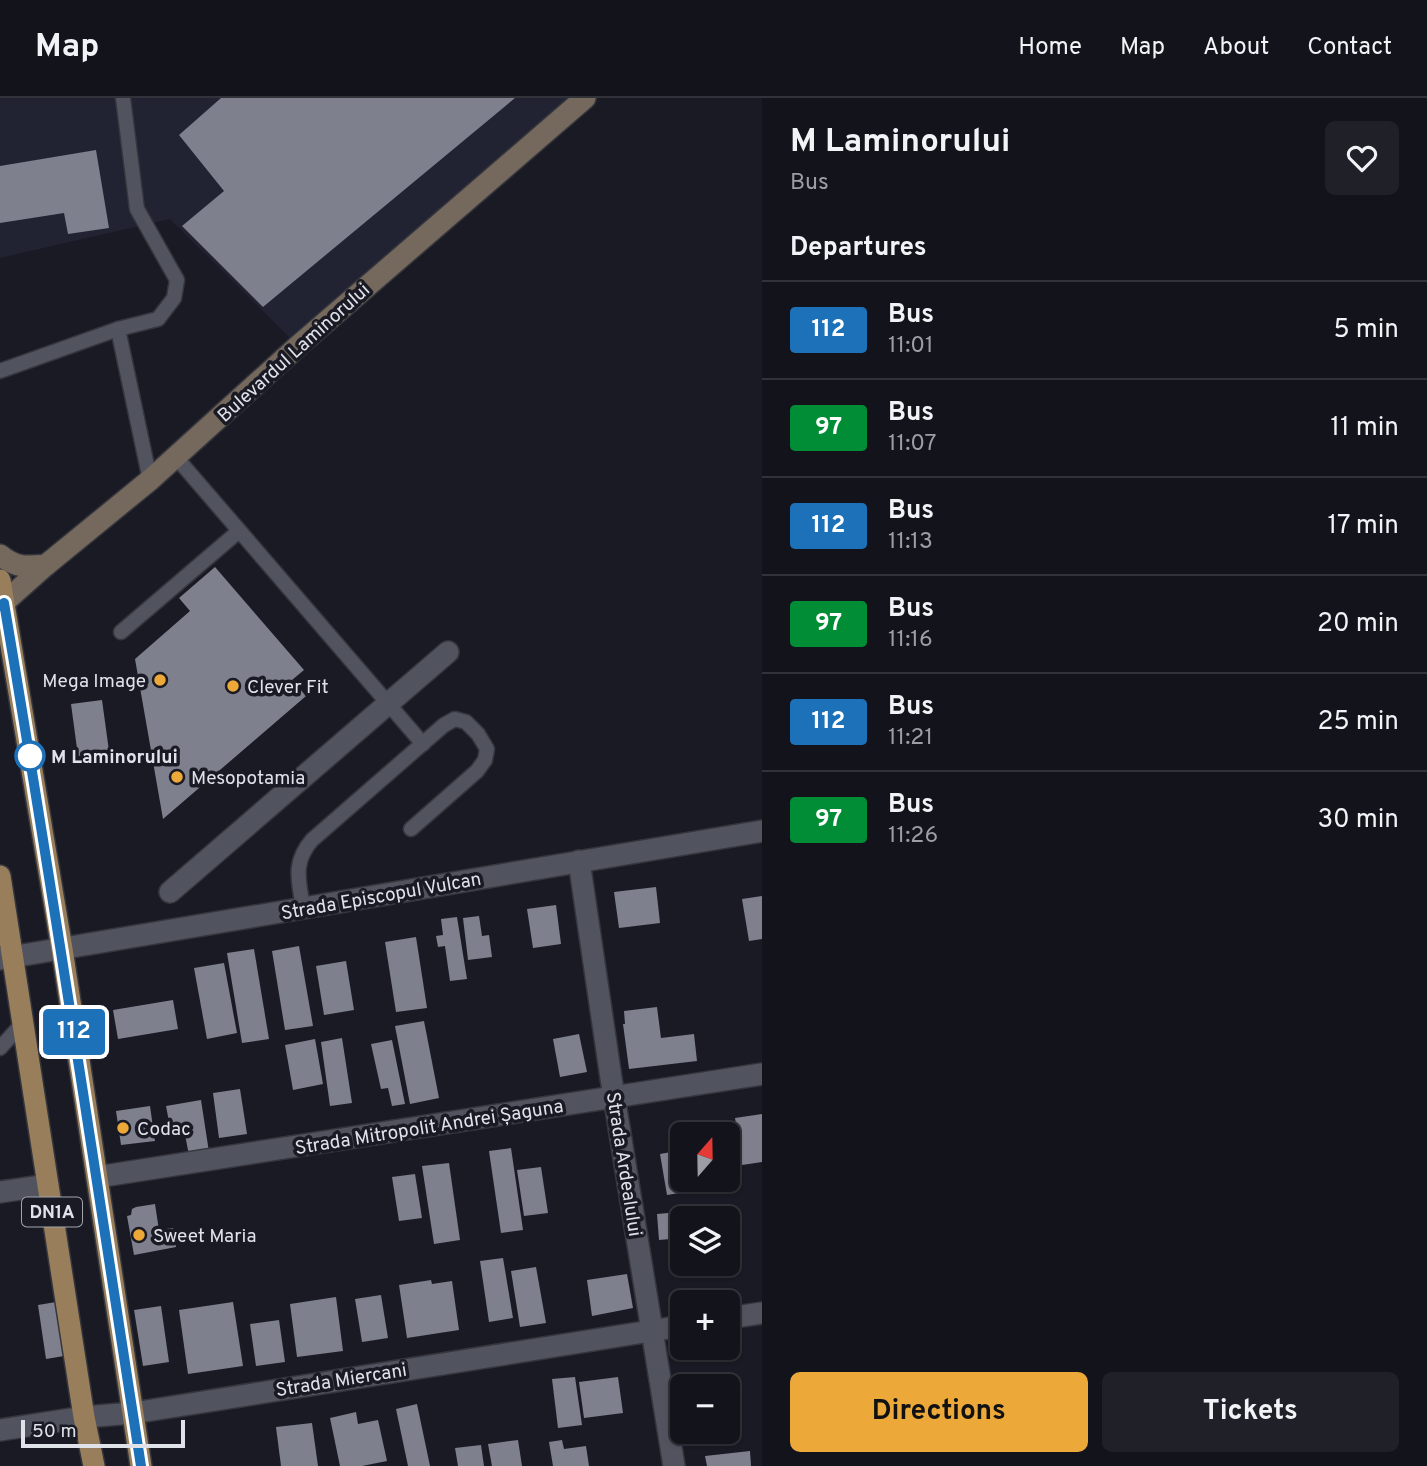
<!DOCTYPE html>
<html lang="en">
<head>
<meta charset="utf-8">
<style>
  body { margin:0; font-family:Overpass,sans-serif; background:#202128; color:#f1f3f6; height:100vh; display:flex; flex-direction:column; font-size:26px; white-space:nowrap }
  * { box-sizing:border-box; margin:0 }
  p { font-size:23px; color:#9d9ea3 }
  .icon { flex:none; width:38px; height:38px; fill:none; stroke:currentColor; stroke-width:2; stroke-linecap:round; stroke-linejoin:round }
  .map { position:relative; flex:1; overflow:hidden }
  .details { display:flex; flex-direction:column; background:#13141b; width:665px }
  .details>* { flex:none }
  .badge { padding:0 14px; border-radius:5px; font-size:24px; line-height:46px }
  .needle { width:46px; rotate:20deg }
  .tools { position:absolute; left:670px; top:1024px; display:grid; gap:14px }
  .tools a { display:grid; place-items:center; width:70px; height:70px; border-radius:10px; background:#13141b; box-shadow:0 2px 5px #0004,0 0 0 2px #32333a; font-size:35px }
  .scale { position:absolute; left:21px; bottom:18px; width:164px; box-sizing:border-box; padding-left:7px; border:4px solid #e0e2e9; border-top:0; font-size:19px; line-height:24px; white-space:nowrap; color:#e0e2e9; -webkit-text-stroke:5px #191a24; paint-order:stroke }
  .map>.badge { position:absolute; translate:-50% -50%; box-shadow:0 0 0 4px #fff }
  h2 { padding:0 28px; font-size:26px; line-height:63px }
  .round { display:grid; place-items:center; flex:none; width:74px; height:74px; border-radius:10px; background:#202128 }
  .summary { display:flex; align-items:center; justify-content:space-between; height:119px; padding:0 28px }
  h1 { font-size:33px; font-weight:700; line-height:52px }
  .button { display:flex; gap:14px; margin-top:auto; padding:14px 28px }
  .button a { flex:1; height:80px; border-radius:10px; background:#eca93a; color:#111; font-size:28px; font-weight:700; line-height:80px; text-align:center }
  .button a+a { background:#202128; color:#f1f3f6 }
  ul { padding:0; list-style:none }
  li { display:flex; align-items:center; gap:21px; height:98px; padding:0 28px; border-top:2px solid #32333a }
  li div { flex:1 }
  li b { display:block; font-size:26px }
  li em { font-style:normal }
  li .badge { min-width:77px; font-weight:700; text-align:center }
  header { display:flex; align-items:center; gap:42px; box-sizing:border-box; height:98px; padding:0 35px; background:#13141b; border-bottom:2px solid #32333a }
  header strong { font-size:33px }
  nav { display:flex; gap:38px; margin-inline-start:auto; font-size:24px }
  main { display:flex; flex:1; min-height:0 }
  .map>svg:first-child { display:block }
</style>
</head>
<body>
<header>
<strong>Map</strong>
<nav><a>Home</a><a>Map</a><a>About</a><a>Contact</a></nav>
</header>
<main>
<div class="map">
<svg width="762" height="1368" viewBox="0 0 762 1368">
  <rect width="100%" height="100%" fill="#191a24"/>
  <!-- built -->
  <path fill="#212232" d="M0 0H569L298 248 170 121 0 160Z"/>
  <!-- building -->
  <g fill="#7e808d">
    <path d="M221 0H515L263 209 182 128 224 93 179 37Z"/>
    <path d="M96 52 109 130 68 136 64 115 0 125V68Z"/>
    <path d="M215 469 304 572 292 582 306 598 163 721 135 561 190 513 179 500Z"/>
    <path d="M102 602 109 653 78 658 71 606Z"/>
    <path d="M656 789 660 825 619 830 614 794Z"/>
    <path d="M762 798V841L749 843 742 801Z"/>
    <path d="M556 807 561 846 533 850 527 811Z"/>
    <path d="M479 818 482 838 489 837 492 859 468 862 463 820Z"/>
    <path d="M457 819 467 881 450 883 445 848 438 849 436 838 443 837 441 821Z"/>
    <path d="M416 839 427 910 396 914 385 844Z"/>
    <path d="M299 848 313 928 285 932 272 853Z"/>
    <path d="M254 851 269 941 242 945 227 855Z"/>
    <path d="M346 863 354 912 324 917 316 868Z"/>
    <path d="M224 865 237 935 207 941 194 870Z"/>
    <path d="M173 902 178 931 118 941 113 912Z"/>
    <path d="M657 909 661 940 694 936 697 963 629 971 623 926H625L624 913Z"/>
    <path d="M424 923 439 1000 410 1006 395 928Z"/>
    <path d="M579 936 587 974 560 979 553 941Z"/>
    <path d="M342 940 352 1005 330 1008 321 944Z"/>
    <path d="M315 941 323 986 293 992 285 947Z"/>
    <path d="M392 942 405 1006 392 1008 388 990 381 991 371 946Z"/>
    <path d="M240 991 247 1036 219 1040 213 995Z"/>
    <path d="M201 1002 209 1054 189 1057 183 1027 170 1029 166 1008Z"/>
    <path d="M150 1008 155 1043 121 1047 116 1013Z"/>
    <path d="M762 1016V1064L742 1067 735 1020Z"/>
    <path d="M511 1050 523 1132 501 1135 489 1053Z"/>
    <path d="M682 1052V1082H697L699 1092 667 1097 660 1056Z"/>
    <path d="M449 1065 460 1142 434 1146 422 1068Z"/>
    <path d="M541 1069 548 1115 524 1118 517 1072Z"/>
    <path d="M415 1076 422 1120 399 1123 392 1079Z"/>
    <path d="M155 1106 159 1132 173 1130 176 1149 134 1157 127 1118 131 1117 132 1111 136 1109Z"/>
    <path d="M714 1111 715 1120H682V1140L659 1142 657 1116Z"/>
    <path d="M503 1160 513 1220 489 1224 480 1163Z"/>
    <path d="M536 1169 546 1225 520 1229 511 1173Z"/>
    <path d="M627 1176 633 1210 592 1218 587 1182Z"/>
    <path d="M431 1182 432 1186 452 1183 459 1232 407 1240 399 1187Z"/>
    <path d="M381 1197 388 1240 362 1244 355 1201Z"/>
    <path d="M336 1199 343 1253 297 1259 290 1206Z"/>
    <path d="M56 1204 64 1258 46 1261 38 1207Z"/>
    <path d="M233 1204 243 1268 188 1276 179 1212Z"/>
    <path d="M161 1208 169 1264 143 1268 134 1212Z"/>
    <path d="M279 1222 285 1264 256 1268 250 1226Z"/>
    <path d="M575 1279 582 1327 558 1330 552 1281Z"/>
    <path d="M618 1279 623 1315 584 1320 579 1284Z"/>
    <path d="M417 1306 430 1368H408L396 1311Z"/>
    <path d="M356 1314 358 1326 378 1322 387 1363 362 1368H340L330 1320Z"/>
    <path d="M312 1325 318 1368H281L276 1329Z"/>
    <path d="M518 1342 522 1368H492L488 1346Z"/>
    <path d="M562 1342 564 1351 586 1348 589 1368H553L549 1344Z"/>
    <path d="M481 1347 484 1368H458L455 1350Z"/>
    <path d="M750 1353 751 1368H707L705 1358Z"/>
  </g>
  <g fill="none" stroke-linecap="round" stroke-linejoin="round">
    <!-- lane casing -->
    <g stroke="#35363d" stroke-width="17">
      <g id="lane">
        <path d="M118 231 150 382"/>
        <path d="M0 273 118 231 158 221 174 200 177 182 137 111 123 0"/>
        <path d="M175 358 423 646"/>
        <path d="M121 534 239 433"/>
        <path d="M303 810C299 783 292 765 312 742L444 627 455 621 466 624 478 636 487 651 485 662 477 673 411 731"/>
        <path d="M0 950 23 925"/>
      </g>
    </g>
    <!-- street casing -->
    <g stroke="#35363d" stroke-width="24">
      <g id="street">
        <path d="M579 763 611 980 674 1368"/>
        <path d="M170 794 448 554"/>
        <path d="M0 861 762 733"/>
        <path d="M97 1079 762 976"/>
        <path d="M0 1094 48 1087"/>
        <path d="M728 1220 762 1215"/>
        <path d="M0 1332 84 1319 133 1315 682 1228"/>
      </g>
    </g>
    <!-- secondary casing -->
    <g stroke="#35363d" stroke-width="24">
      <g id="secondary">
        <path d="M0 457C16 470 26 469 46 467"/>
        <path d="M0 508 46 467 150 382 298 248 585 0"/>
      </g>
    </g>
    <!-- primary casing -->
    <g stroke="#35363d" stroke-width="24">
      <g id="primary">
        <path d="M0 482 62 851 141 1368"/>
        <path d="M0 778 84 1319 94 1368"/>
      </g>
    </g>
    <!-- lane -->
    <use href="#lane" stroke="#51535f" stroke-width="14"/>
    <!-- street -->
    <use href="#street" stroke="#51535f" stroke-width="21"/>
    <!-- secondary -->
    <use href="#secondary" stroke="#75685c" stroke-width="21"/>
    <!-- primary -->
    <use href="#primary" stroke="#987e5a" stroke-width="21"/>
  </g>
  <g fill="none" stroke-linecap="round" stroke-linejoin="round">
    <!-- line casing -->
    <g stroke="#fff" stroke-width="16">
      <path id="line" d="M0 508 4 505C53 792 96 1080 141 1368"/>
    </g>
    <!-- line -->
    <use href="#line" stroke="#1d71b8" stroke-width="10"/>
  </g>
  <!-- markers -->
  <g fill="#eca93a" stroke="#191a24" stroke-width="2.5">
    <circle cx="160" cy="582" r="7"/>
    <circle cx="233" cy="588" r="7"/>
    <circle cx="177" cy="679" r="7"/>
    <circle cx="123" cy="1030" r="7"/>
    <circle cx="139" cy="1137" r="7"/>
  </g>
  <circle fill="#fff" stroke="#1d71b8" stroke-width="3.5" cx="30" cy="658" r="14"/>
  <g text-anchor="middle" stroke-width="7" stroke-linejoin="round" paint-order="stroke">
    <!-- shield labels -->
    <rect fill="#191a24" stroke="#a4a6ae" stroke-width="2" x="22" y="1099.5" width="60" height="29" rx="5"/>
    <g font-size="18" font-weight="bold" fill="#e0e2e9">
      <text x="52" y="1120">DN1A</text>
    </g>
    <!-- street labels -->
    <g font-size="19" fill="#e0e2e9" stroke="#191a24">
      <text transform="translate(293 254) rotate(-42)" y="7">Bulevardul Laminorului</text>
      <text transform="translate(381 797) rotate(-10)" y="7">Strada Episcopul Vulcan</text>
      <text transform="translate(429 1028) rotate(-9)" y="7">Strada Mitropolit Andrei Șaguna</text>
      <text transform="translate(625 1066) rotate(81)" y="7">Strada Ardealului</text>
      <text transform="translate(341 1281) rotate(-9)" y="7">Strada Miercani</text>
    </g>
    <!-- poi labels -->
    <g font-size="19" fill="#e0e2e9" stroke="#191a24" text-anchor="start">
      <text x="146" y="589" text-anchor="end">Mega Image</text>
      <text x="247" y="595">Clever Fit</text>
      <text x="191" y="686">Mesopotamia</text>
      <text x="137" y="1037">Codac</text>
      <text x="153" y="1144">Sweet Maria</text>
    </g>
    <!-- stop labels -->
    <g font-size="19" font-weight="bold" fill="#e0e2e9" stroke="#191a24" text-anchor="start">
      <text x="51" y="665">M Laminorului</text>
    </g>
  </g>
</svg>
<div class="tools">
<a><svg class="needle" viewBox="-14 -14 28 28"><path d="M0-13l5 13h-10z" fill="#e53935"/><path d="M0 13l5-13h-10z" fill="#9d9ea3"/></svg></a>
<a><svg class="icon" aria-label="layers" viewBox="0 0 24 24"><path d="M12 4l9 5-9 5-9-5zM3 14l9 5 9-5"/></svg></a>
<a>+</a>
<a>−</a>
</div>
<div class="scale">50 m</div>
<b class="badge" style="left:74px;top:934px;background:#1d71b8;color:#fff">112</b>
</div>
<section class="details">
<div class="summary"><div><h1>M Laminorului</h1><p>Bus</p></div><a class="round"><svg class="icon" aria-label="heart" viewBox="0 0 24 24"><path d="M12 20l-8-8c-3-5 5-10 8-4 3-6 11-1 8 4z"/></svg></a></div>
<h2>Departures</h2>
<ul>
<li><span class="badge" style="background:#1d71b8;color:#fff">112</span><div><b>Bus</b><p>11:01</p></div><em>5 min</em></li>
<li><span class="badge" style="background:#008d36;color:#fff">97</span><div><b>Bus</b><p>11:07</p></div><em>11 min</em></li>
<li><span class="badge" style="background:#1d71b8;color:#fff">112</span><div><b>Bus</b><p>11:13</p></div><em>17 min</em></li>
<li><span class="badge" style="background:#008d36;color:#fff">97</span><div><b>Bus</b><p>11:16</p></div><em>20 min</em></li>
<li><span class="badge" style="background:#1d71b8;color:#fff">112</span><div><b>Bus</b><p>11:21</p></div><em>25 min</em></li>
<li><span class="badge" style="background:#008d36;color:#fff">97</span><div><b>Bus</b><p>11:26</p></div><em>30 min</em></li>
</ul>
<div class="button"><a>Directions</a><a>Tickets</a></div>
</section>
</main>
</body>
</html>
